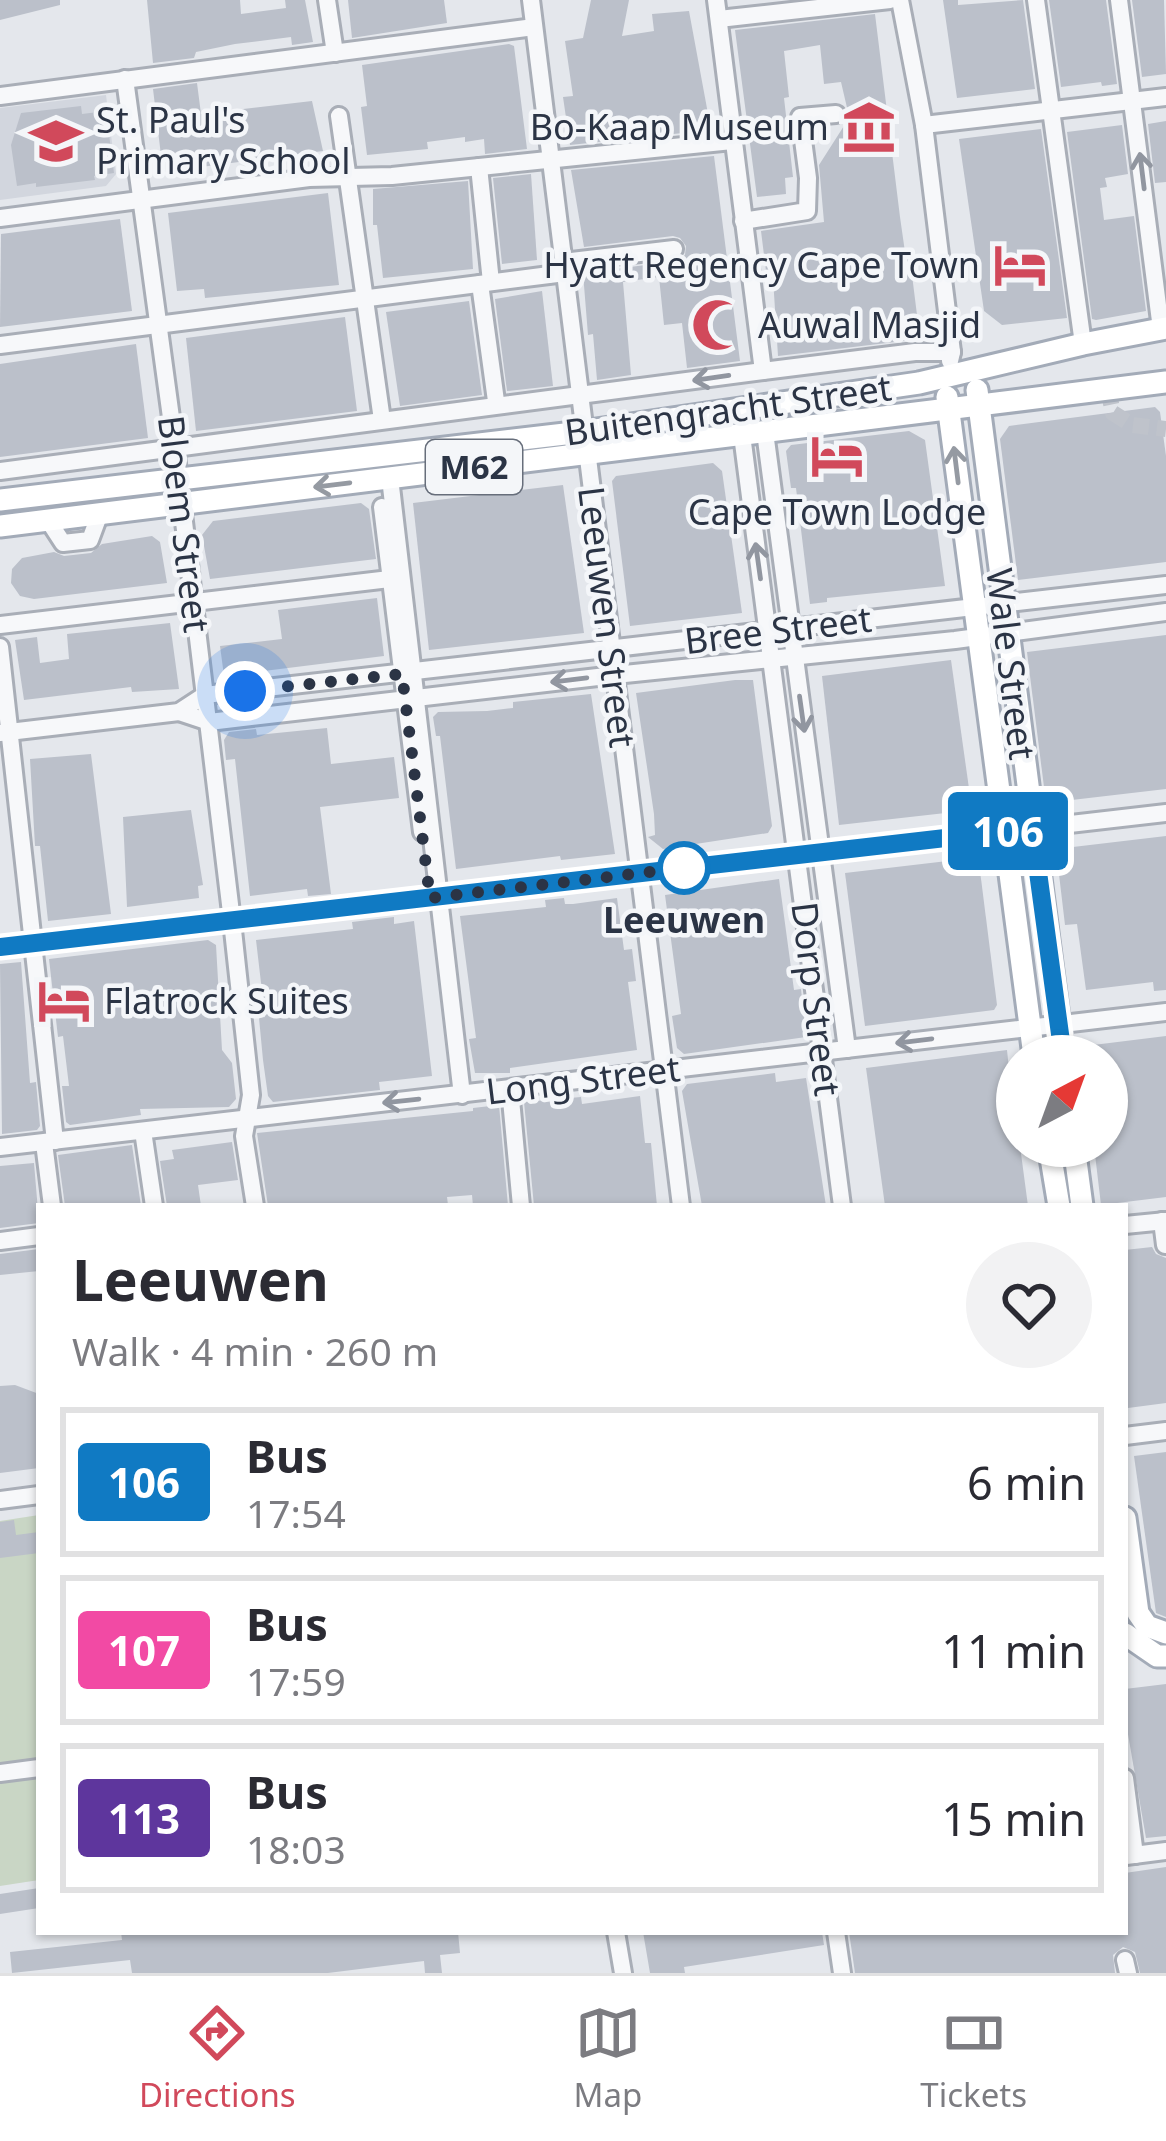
<!DOCTYPE html>
<html lang="en">
<head>
<meta charset="utf-8">
<style>
  body { margin:0; font-family:"Noto Sans",sans-serif; background:#f2f2f3; color:#2b2b33; height:100vh; display:flex; flex-direction:column; font-size:45px; white-space:nowrap }
  * { box-sizing:border-box; margin:0 }
  p { font-size:39px; color:#7c7c81 }
  .icon { flex:none; width:66px; height:66px; fill:none; stroke:currentColor; stroke-width:2; stroke-linecap:round; stroke-linejoin:round }
  .map { position:relative; flex:1; overflow:hidden }
  .details { position:absolute; left:36px; top:1203px; width:1092px; height:732px; display:flex; flex-direction:column; background:#fff; border-radius:0px; box-shadow:0 3px 9px #0004 }
  .details>* { flex:none }
  .badge { padding:0 24px; border-radius:9px; font-size:42px; line-height:78px }
  .needle { width:78px; rotate:41deg }
  .tools { position:absolute; left:996px; top:1035px; display:grid; gap:24px }
  .tools a { display:grid; place-items:center; width:132px; height:132px; border-radius:50%; background:#fff; box-shadow:0 3px 9px #0004; font-size:60px }
  .you { position:absolute; width:60px; height:60px; margin:-30px; border:9px solid #fff; border-radius:50%; background:#1a73e8; box-shadow:0 0 0 18px #1a73e833 }
  .map>.badge { position:absolute; translate:-50% -50%; box-shadow:0 0 0 6px #fff }
  .round { display:grid; place-items:center; flex:none; width:126px; height:126px; border-radius:63px; background:#f2f2f3 }
  .head { display:flex; align-items:center; justify-content:space-between; height:204px; padding:0 36px }
  h1 { font-size:57px; font-weight:700; line-height:90px }
  ul { padding:0; list-style:none }
  li { display:flex; align-items:center; gap:36px; height:150px; margin:0 24px 18px; padding:0 12px; border:6px solid #e1e1e2; border-radius:0px }
  li div { flex:1 }
  li b { display:block; font-size:45px }
  li em { font-style:normal }
  li .badge { min-width:132px; font-weight:700; text-align:center }
  .tabs { display:flex; justify-content:space-around; align-items:center; height:168px; border-top:3px solid #e1e1e2; background:#fff; font-size:33px; color:#7c7c81 }
  .tabs a { display:grid; justify-items:center; gap:6px }
  .tabs .active { color:#d1495b }
  .map>svg:first-child { display:block }
</style>
</head>
<body>
<div class="map">
<svg width="1166" height="1973" viewBox="0 0 1166 1973">
  <rect width="100%" height="100%" fill="#e4e7ec"/>
  <!-- built -->
  <path fill="#d2d6de" d="M106 95 116 174 106 186 0 200V108Z"/>
  <!-- green -->
  <path fill="#c9d6c5" d="M39 1515V1880L0 1886V1521Z"/>
  <!-- building -->
  <g fill="#bbc0ca">
    <path d="M0 0H60V5L0 20Z"/>
    <path d="M147 0H240L241 14 286 8 285 0H305L313 42 292 45 291 37 235 44 196 52 194 58 153 63Z"/>
    <path d="M348 0H444L447 23 352 38Z"/>
    <path d="M591 0H629L622 36 654 31 652 14 689 11 711 130 570 145 563 97 573 96 565 41 583 38Z"/>
    <path d="M943 0H958V5L1023 0 1035 89 957 98Z"/>
    <path d="M1049 0H1106L1117 84 1102 86 1101 82 1061 87Z"/>
    <path d="M1132 0H1164L1166 74 1142 77Z"/>
    <path d="M875 14 900 217 906 259H910L920 339 778 356 773 278 767 279 761 231 824 222 819 165 849 118 848 112 841 82 824 84 820 45 784 51 789 97 784 98 793 177 785 178 786 194 757 197 735 30Z"/>
    <path d="M509 44 514 46 527 149 485 154 484 139 465 142V137L427 142 428 149 367 155 361 107 367 106 362 65Z"/>
    <path d="M197 83 201 114 312 101 323 151 163 172 153 89Z"/>
    <path d="M81 106 82 114 106 111 114 173 94 176 95 180 36 187V183L17 186 11 145 21 113Z"/>
    <path d="M1166 121V182L1155 183 1148 124Z"/>
    <path d="M1122 125 1128 174 1105 178 1107 187 1100 188 1104 220 1134 216 1146 311 1096 320 1092 319 1067 132Z"/>
    <path d="M1041 129 1067 318 1002 325 984 311 959 139Z"/>
    <path d="M714 156 740 361 687 368 682 323 664 325 659 277 623 282 631 375 597 380 593 334 588 335 583 273 677 261 685 255 686 246 680 238 673 236 584 247 571 170Z"/>
    <path d="M531 174 537 260 502 264 493 178Z"/>
    <path d="M468 181 473 269 383 278 377 225H373V189Z"/>
    <path d="M328 193 339 285 205 298 204 289 177 291 168 213Z"/>
    <path d="M120 219 132 311 0 327 1 234Z"/>
    <path d="M542 291 553 386 507 391 495 299Z"/>
    <path d="M469 301 482 395 400 406 386 312Z"/>
    <path d="M345 317 357 411 196 431 186 338Z"/>
    <path d="M136 344 148 438 0 457V364Z"/>
    <path d="M1155 407 1160 412 1166 456V562L1018 580 1000 439 1009 426Z"/>
    <path d="M909 431 925 440 945 586 827 598V602L810 604 796 488H791L786 451 791 445Z"/>
    <path d="M713 463 722 471 742 613 630 626 612 481 616 476Z"/>
    <path d="M563 485 584 633 429 650 413 503Z"/>
    <path d="M361 503 369 509 376 559 210 579 202 535 213 521Z"/>
    <path d="M152 536 160 542 167 583 34 599 20 596 11 583 12 569 22 558 54 552 64 556 91 553 102 544Z"/>
    <path d="M377 598 384 656 224 676 220 646 282 639 278 610Z"/>
    <path d="M170 623 179 689 132 692 131 687 24 700 15 640 37 637 40 663 69 659 67 634Z"/>
    <path d="M1166 635V789L1046 803 1027 652Z"/>
    <path d="M951 660 972 810 839 825 822 676Z"/>
    <path d="M735 680H753L772 826 768 833 663 849 648 837 655 835 654 814 636 693Z"/>
    <path d="M591 694 615 854 561 860 560 856 456 869 440 736H436L433 717 438 712 487 711 513 708V702Z"/>
    <path d="M327 728 331 764 394 757 399 798 320 807 331 894 308 896 307 889 250 896 235 759 226 760 224 740 229 732 256 729 257 735Z"/>
    <path d="M91 754 111 914 48 921 40 846H35L30 759Z"/>
    <path d="M191 810 203 885 198 886 199 898 127 907 123 817Z"/>
    <path d="M1166 836V990L1154 991 1153 982 1086 990 1077 924 1065 925 1056 849Z"/>
    <path d="M973 858 979 863 997 1005 994 1010 865 1026 845 873Z"/>
    <path d="M779 879 794 990 801 989 806 1037 684 1054 677 1048 672 1016 681 1014 665 895Z"/>
    <path d="M564 898 565 904H573L617 898 624 950 632 949 636 981 628 982 637 1050 510 1068V1073H475L469 1039 476 1038 460 916 546 907 545 900Z"/>
    <path d="M394 917V924L414 921 432 1076 379 1082 380 1090 273 1102 268 1096 263 1060 259 1018 265 1017 256 940 353 929 352 922Z"/>
    <path d="M208 940 216 945 222 1050 232 1063 236 1099 229 1107 140 1109 141 1115 70 1125 66 1122 62 1086H69L63 1036 58 1037 49 959Z"/>
    <path d="M21 962 30 1083 36 1082 40 1126 37 1130 2 1134 0 964Z"/>
    <path d="M1166 1036V1197L1101 1205 1094 1146H1107V1056H1078L1077 1047Z"/>
    <path d="M1007 1050 1017 1146H1020L1028 1206H885L866 1068Z"/>
    <path d="M775 1073 776 1082 806 1078 826 1206H702L682 1091 687 1084Z"/>
    <path d="M640 1096 645 1143H651L657 1206H534L524 1102 581 1097 582 1104Z"/>
    <path d="M499 1105 508 1206H473L472 1195 447 1197 448 1205 435 1206H268L257 1133 473 1111V1108Z"/>
    <path d="M232 1142 238 1180 198 1185 201 1206H167L160 1161 174 1159 172 1150Z"/>
    <path d="M132 1145 141 1206H65L58 1155Z"/>
    <path d="M34 1163 39 1223 0 1228V1166Z"/>
    <path d="M1152 1247 1156 1254 1166 1258V1403L1128 1408 1125 1250Z"/>
    <path d="M39 1249V1271L0 1275V1254Z"/>
    <path d="M15 1385 39 1394V1468L0 1473V1386Z"/>
    <path d="M1166 1452V1617L1156 1613 1134 1456Z"/>
    <path d="M14 1520 16 1535 39 1532V1553L0 1558V1522Z"/>
    <path d="M1166 1684V1836L1146 1838 1125 1717V1689Z"/>
    <path d="M1166 1867V1973H1140L1135 1952 1123 1947 1113 1955 1115 1973H855L849 1932H1125V1873Z"/>
    <path d="M39 1888V1908L0 1914V1894Z"/>
    <path d="M121 1932H458L460 1953 440 1955 442 1973H425L424 1961 328 1973H132L130 1960 12 1973 10 1952 122 1940Z"/>
    <path d="M643 1932H822L824 1945 684 1967 685 1973H650Z"/>
  </g>
  <g fill="none" stroke-linecap="round" stroke-linejoin="round">
    <!-- minor-tunnel -->
    <path stroke="#bfc3cb" stroke-width="16" stroke-dasharray="16 8" stroke-linecap="butt" d="M1108 389 1113 413 1132 425 1166 429"/>
    <!-- minor casing -->
    <g stroke="#a9aeb7" stroke-width="22">
      <g id="minor">
        <path d="M327 0 335 53"/>
        <path d="M531 0 681 1206"/>
        <path d="M716 0 763 371"/>
        <path d="M900 0 924 125 952 352 950 361"/>
        <path d="M1036 0 1083 344"/>
        <path d="M1119 0 1161 329"/>
        <path d="M719 19 890 0"/>
        <path d="M125 79 175 447 232 921 251 1095 244 1136 255 1206"/>
        <path d="M0 96 534 27"/>
        <path d="M339 116 382 420"/>
        <path d="M924 125 1166 97"/>
        <path d="M479 167 491 282"/>
        <path d="M0 218 309 178 392 176 732 141"/>
        <path d="M743 221 807 211 808 178 800 117 836 114"/>
        <path d="M563 262 674 249"/>
        <path d="M480 284 496 401"/>
        <path d="M0 345 565 273"/>
        <path d="M765 432 847 1049"/>
        <path d="M742 435 842 1206"/>
        <path d="M0 471 763 371 915 352H952"/>
        <path d="M390 478 462 1095"/>
        <path d="M382 507 422 832"/>
        <path d="M48 520 63 543 90 540 100 513"/>
        <path d="M0 625 398 578"/>
        <path d="M0 647 55 1141"/>
        <path d="M179 712 209 722 615 675 955 640 1166 612"/>
        <path d="M0 733 179 712 205 695 1166 585"/>
        <path d="M0 947 1166 813"/>
        <path d="M510 1089 521 1206"/>
        <path d="M143 1131 154 1206"/>
        <path d="M44 1143 52 1206"/>
        <path d="M0 1147 1166 1012"/>
        <path d="M1162 1221 1165 1245"/>
        <path d="M1125 1225 1166 1221"/>
        <path d="M0 1241 39 1236"/>
        <path d="M1125 1436 1166 1431"/>
        <path d="M0 1500 39 1495"/>
        <path d="M0 1773 39 1768"/>
        <path d="M1125 1778 1135 1855"/>
        <path d="M1126 1856 1166 1851"/>
        <path d="M616 1932 623 1973"/>
        <path d="M836 1932 842 1973"/>
        <path d="M1125 1960 1128 1973"/>
      </g>
    </g>
    <!-- major casing -->
    <g stroke="#a3abb8" stroke-width="27">
      <g id="major">
        <path d="M977 390 1063 1056"/>
        <path d="M947 397 1034 1056"/>
        <path d="M0 500 582 432 919 383 1083 344 1166 328"/>
        <path d="M0 526 1166 382"/>
        <path d="M1049 1146 1059 1206"/>
        <path d="M1074 1146 1082 1206"/>
        <path d="M1125 1518 1138 1613 1147 1626 1166 1633"/>
        <path d="M1125 1634 1157 1656H1166"/>
      </g>
    </g>
    <!-- minor -->
    <use href="#minor" stroke="#f7f8fa" stroke-width="16"/>
    <!-- major -->
    <use href="#major" stroke="#fff" stroke-width="21"/>
  </g>
  <!-- one-way arrows -->
  <defs><path id="oneway-shaft" d="M-6 0H5M1.5-3L5.5 0L1.5 3" fill="none" stroke-width="1.6" stroke-linecap="round" stroke-linejoin="round" transform="scale(3)"/></defs>
  <g stroke="#9196a0">
    <use href="#oneway-shaft" transform="translate(1142 171) rotate(-97)"/>
    <use href="#oneway-shaft" transform="translate(711 378) rotate(172)"/>
    <use href="#oneway-shaft" transform="translate(758 561) rotate(-98)"/>
    <use href="#oneway-shaft" transform="translate(569 680) rotate(173)"/>
    <use href="#oneway-shaft" transform="translate(802 714) rotate(82)"/>
    <use href="#oneway-shaft" transform="translate(914 1041) rotate(173)"/>
    <use href="#oneway-shaft" transform="translate(401 1101) rotate(174)"/>
  </g>
  <g stroke="#959aa2">
    <use href="#oneway-shaft" transform="translate(956 465) rotate(-97)"/>
    <use href="#oneway-shaft" transform="translate(332 485) rotate(173)"/>
  </g>
  <g fill="none" stroke-linecap="round" stroke-linejoin="round">
    <!-- line casing -->
    <g stroke="#fff" stroke-width="27">
      <path id="line" d="M0 947 1032 828 1063 1056"/>
    </g>
    <!-- line -->
    <use href="#line" stroke="#107ac3" stroke-width="18"/>
    <!-- walk -->
    <path stroke="#2b3445" stroke-width="12" stroke-dasharray="0 21.6" d="M245 691 402 674 430 898 684 868"/>
  </g>
  <!-- icons -->
  <defs>
    <g id="museum-bare" transform="scale(4.14)"><path d="M0-6L6-3V-2H-6V-3ZM-5-1h2V3h-2ZM-1-1h2V3h-2ZM3-1h2V3H3ZM-6 4H6V6H-6Z" fill="#d1495b" stroke="#f4f6f9" stroke-width="2.5" paint-order="stroke"/></g>
    <g id="school-bare" transform="scale(4.14)"><path d="M0-5L7-2L0 1L-7-2ZM-4 1L0 2.5L4 1V4Q0 6-4 4Z" fill="#d1495b" stroke="#f4f6f9" stroke-width="2.5" paint-order="stroke"/></g>
    <g id="hotel-bare" transform="scale(4.14)"><path d="M-6-4.5h1.5V1H6V5H4.5V3h-9V5H-6ZM-4 0a1.8 1.8 0 1 1 3.6 0ZM.5 0V-2.5h3Q6-2.5 6 0Z" fill="#d1495b" stroke="#f4f6f9" stroke-width="2.5" paint-order="stroke"/></g>
    <g id="mosque-bare" transform="scale(4.14)"><path d="M3.5-4.9A6 6 0 1 0 3.5 4.9A5 5 0 1 1 3.5-4.9Z" fill="#d1495b" stroke="#f4f6f9" stroke-width="2.5" paint-order="stroke"/></g>
  </defs>
  <g fill-rule="evenodd">
    <use href="#museum-bare" x="869" y="127"/>
    <use href="#school-bare" x="56" y="141"/>
    <use href="#hotel-bare" x="1020" y="265"/>
    <use href="#mosque-bare" x="718" y="325"/>
    <use href="#hotel-bare" x="837" y="456"/>
    <use href="#hotel-bare" x="64" y="1001"/>
  </g>
  <!-- markers -->
  <circle fill="#fff" stroke="#107ac3" stroke-width="6" cx="684" cy="868" r="24"/>
  <g text-anchor="middle" stroke-width="9" stroke-linejoin="round" paint-order="stroke">
    <!-- shield labels -->
    <rect fill="#f4f6f9" stroke="#676e7b" stroke-width="3" x="426" y="440" width="96" height="54" rx="9"/>
    <g font-size="33" font-weight="bold" fill="#2b3445">
      <text x="474" y="479">M62</text>
    </g>
    <!-- poi labels -->
    <g font-size="36" fill="#2b3445" stroke="#f4f6f9" text-anchor="start">
      <text x="96" y="133">St. Paul's<tspan x="96" dy="41">Primary School</tspan></text>
      <text x="829" y="140" text-anchor="end">Bo-Kaap Museum</text>
      <text x="980" y="278" text-anchor="end">Hyatt Regency Cape Town</text>
      <text x="758" y="338">Auwal Masjid</text>
      <text x="837" y="525" text-anchor="middle">Cape Town Lodge</text>
      <text x="104" y="1014">Flatrock Suites</text>
    </g>
    <!-- street labels -->
    <g font-size="36" fill="#2b3445" stroke="#f4f6f9">
      <text transform="translate(728 410) rotate(-8)" y="13">Buitengracht Street</text>
      <text transform="translate(184 524) rotate(83)" y="13">Bloem Street</text>
      <text transform="translate(607 617) rotate(83)" y="13">Leeuwen Street</text>
      <text transform="translate(778 630) rotate(-7)" y="13">Bree Street</text>
      <text transform="translate(1011 664) rotate(83)" y="13">Wale Street</text>
      <text transform="translate(816 999) rotate(83)" y="13">Dorp Street</text>
      <text transform="translate(583 1080) rotate(-7)" y="13">Long Street</text>
    </g>
    <!-- stop labels -->
    <g font-size="36" font-weight="bold" fill="#2b3445" stroke="#f4f6f9">
      <text x="684" y="933">Leeuwen</text>
    </g>
  </g>
</svg>
<div class="tools">
<a><svg class="needle" viewBox="-14 -14 28 28"><path d="M0-13l5 13h-10z" fill="#e53935"/><path d="M0 13l5-13h-10z" fill="#7c7c81"/></svg></a>
</div>
<div class="you" style="left:245px;top:691px"></div>
<b class="badge" style="left:1008px;top:831px;background:#107ac3;color:#fff">106</b>
<section class="details">
<div class="head"><div><h1>Leeuwen</h1><p>Walk · 4 min · 260 m</p></div><a class="round"><svg class="icon" aria-label="heart" viewBox="0 0 24 24"><path d="M12 20l-8-8c-3-5 5-10 8-4 3-6 11-1 8 4z"/></svg></a></div>
<ul>
<li><span class="badge" style="background:#107ac3;color:#fff">106</span><div><b>Bus</b><p>17:54</p></div><em>6 min</em></li>
<li><span class="badge" style="background:#f24aa4;color:#fff">107</span><div><b>Bus</b><p>17:59</p></div><em>11 min</em></li>
<li><span class="badge" style="background:#5e369d;color:#fff">113</span><div><b>Bus</b><p>18:03</p></div><em>15 min</em></li>
</ul>
</section>
</div>
<nav class="tabs">
<a class="active"><svg class="icon" aria-label="directions" viewBox="0 0 24 24"><path d="M12 3l9 9-9 9-9-9zM9 14v-3h6M13 9l2 2-2 2"/></svg>Directions</a>
<a><svg class="icon" aria-label="map" viewBox="0 0 24 24"><path d="M3 6l6-2 6 2 6-2v14l-6 2-6-2-6 2zM9 4v14M15 6v14"/></svg>Map</a>
<a><svg class="icon" aria-label="tickets" viewBox="0 0 24 24"><path d="M3 7h18v10H3zM15 7v10"/></svg>Tickets</a>
</nav>
</body>
</html>
